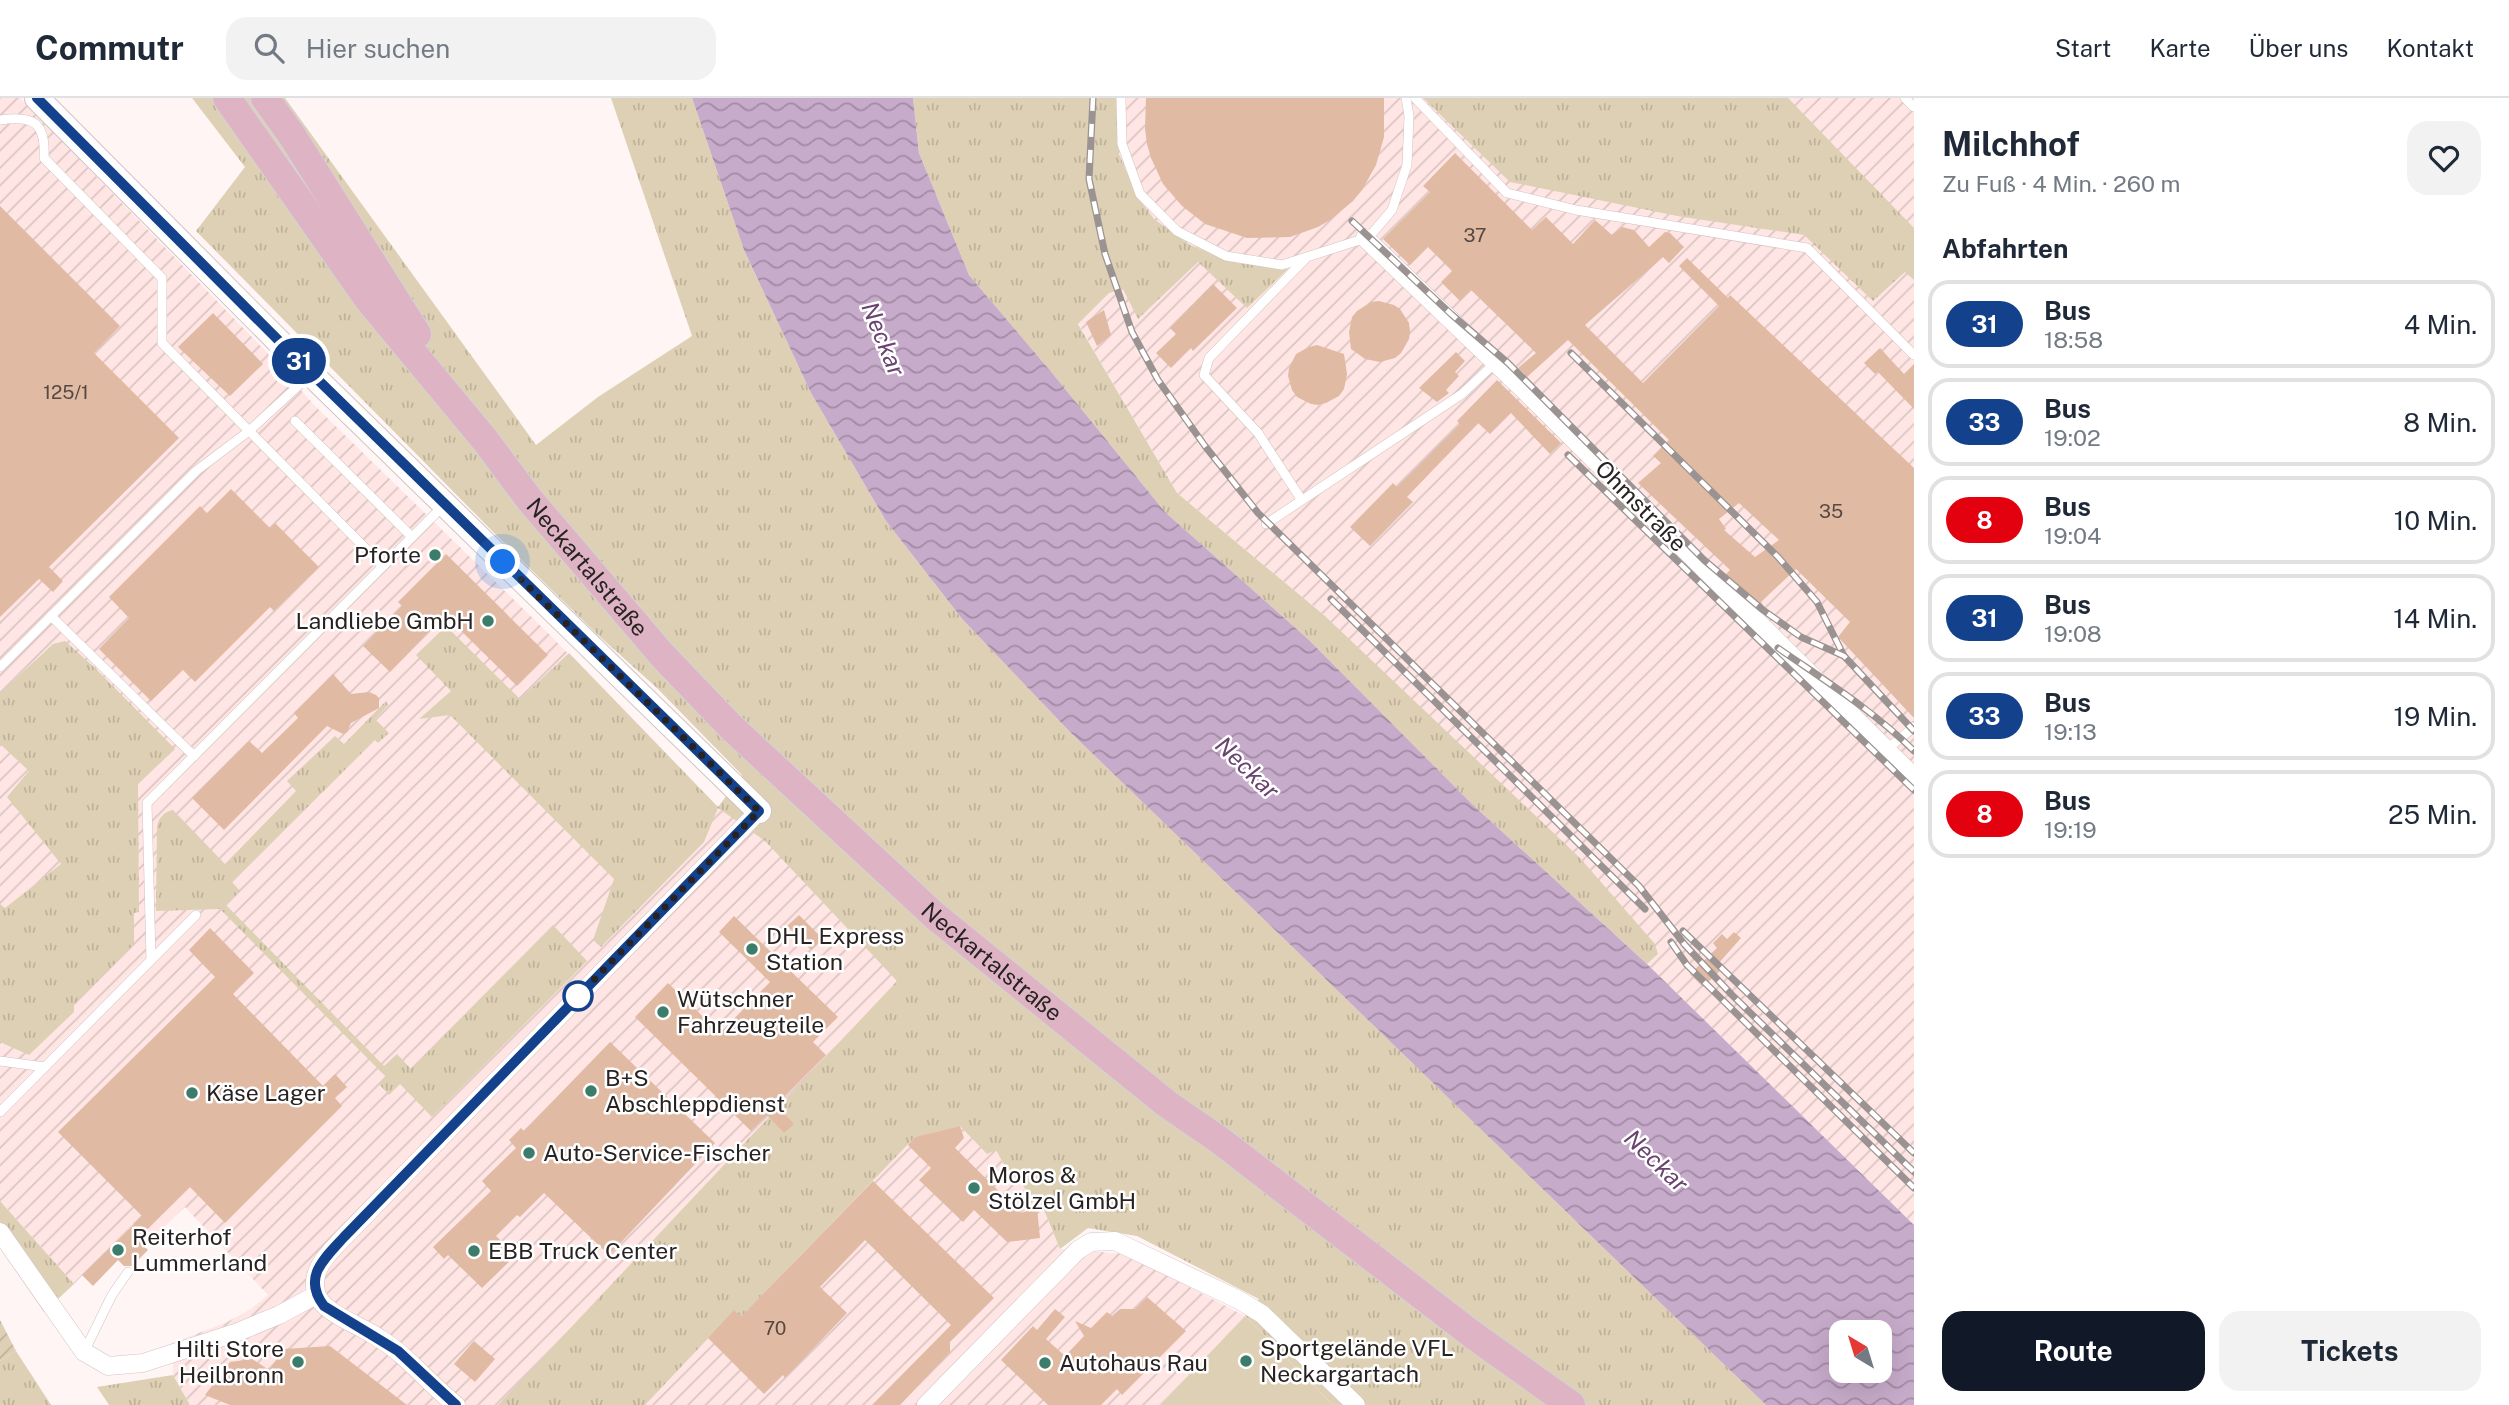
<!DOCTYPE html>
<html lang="de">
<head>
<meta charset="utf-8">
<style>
  body { margin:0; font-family:"Public Sans",sans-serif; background:#f2f2f3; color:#1f2937; height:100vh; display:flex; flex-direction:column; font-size:26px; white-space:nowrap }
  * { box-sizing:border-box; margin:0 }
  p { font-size:23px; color:#747a83 }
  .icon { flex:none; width:38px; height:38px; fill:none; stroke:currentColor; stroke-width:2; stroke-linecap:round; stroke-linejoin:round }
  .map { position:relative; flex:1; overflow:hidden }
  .panel { display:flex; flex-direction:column; background:#fff; width:595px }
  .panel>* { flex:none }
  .badge { padding:0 14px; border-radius:23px; font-size:24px; line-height:46px }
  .needle { width:46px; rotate:322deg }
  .fabs { position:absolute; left:1829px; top:1222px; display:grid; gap:14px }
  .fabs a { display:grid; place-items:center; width:63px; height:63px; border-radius:14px; background:#fff; box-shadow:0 7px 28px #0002; font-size:35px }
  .you { position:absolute; width:35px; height:35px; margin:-18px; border:5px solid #fff; border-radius:50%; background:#1a73e8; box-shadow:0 0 0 10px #1a73e833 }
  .map>.badge { position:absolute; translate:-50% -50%; box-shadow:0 0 0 4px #fff }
  h2 { padding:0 28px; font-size:26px; line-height:63px }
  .round { display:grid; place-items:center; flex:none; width:74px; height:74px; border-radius:21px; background:#f2f2f3 }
  .summary { display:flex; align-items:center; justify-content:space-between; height:119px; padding:0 28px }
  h1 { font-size:33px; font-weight:700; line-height:52px }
  .cta { display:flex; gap:14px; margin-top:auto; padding:14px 28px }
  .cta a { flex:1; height:80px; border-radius:21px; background:#111827; color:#fff; font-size:28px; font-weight:700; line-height:80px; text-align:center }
  .cta a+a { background:#f2f2f3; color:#1f2937 }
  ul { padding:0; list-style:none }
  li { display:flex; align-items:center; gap:21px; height:88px; margin:0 14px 10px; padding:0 14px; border:4px solid #e0e1e3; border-radius:21px }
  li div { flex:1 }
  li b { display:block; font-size:26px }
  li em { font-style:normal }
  li .badge { min-width:77px; font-weight:700; text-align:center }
  header { display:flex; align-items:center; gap:42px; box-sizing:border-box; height:98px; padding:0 35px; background:#fff; border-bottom:2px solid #e0e1e3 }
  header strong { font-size:33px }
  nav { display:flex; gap:38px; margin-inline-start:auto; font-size:24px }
  .search { width:490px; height:63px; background:#f2f2f3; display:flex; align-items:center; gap:18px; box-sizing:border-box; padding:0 24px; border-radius:21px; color:#747a83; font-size:26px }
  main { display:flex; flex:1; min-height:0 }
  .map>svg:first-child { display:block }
</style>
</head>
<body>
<header>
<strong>Commutr</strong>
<div class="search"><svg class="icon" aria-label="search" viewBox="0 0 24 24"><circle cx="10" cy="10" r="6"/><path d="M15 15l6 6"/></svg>Hier suchen</div>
<nav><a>Start</a><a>Karte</a><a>Über uns</a><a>Kontakt</a></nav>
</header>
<main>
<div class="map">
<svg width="1914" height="1307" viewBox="0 0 1914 1307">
  <defs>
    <pattern id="industrial-furrows" width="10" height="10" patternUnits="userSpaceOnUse" patternTransform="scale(1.75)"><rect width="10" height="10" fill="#ffe6e4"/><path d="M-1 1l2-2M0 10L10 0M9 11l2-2" fill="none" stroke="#dbc5c3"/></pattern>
    <pattern id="grass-tufts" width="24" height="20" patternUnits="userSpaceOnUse" patternTransform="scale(1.75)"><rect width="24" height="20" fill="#ded0b4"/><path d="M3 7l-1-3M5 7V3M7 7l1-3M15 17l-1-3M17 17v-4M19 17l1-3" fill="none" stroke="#beb29a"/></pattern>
    <pattern id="garden-furrows" width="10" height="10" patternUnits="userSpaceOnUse" patternTransform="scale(1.75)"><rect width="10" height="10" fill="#ded0b4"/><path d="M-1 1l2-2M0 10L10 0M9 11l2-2" fill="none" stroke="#beb29a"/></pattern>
    <pattern id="water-waves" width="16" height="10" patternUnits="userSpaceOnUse" patternTransform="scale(1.75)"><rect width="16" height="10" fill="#c7abca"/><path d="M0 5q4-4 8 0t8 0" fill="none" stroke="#a28ba4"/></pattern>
  </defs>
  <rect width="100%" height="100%" fill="#fef5f4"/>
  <!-- industrial -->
  <g fill="url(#industrial-furrows)">
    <path d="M0 0H20L282 270 314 307 551 538 718 710 765 742 918 904 1003 1065 1044 1112 1060 1151 1126 1156 1245 1218 1160 1307H190L173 1277V1245L227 1224 251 1211 268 1197 185 1109 150 1142 133 1126 74 1186 0 1103Z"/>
    <path d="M1050 0H1914V1127L1647 866 1658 856 1325 518 1177 395 1078 225 1047 59Z"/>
  </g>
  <!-- grass -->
  <g fill="url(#grass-tufts)">
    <path d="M192 0H285L536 347 598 299 692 238 611 0H692L744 152 811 295 886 423 963 522 1069 633 1766 1307H1333L1245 1218 1259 1201 1137 1138 1088 1130 1060 1151 1044 1112 1003 1065 996 1052 987 1056 960 1028 915 1039 741 1219 734 1213 645 1307H498L897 883 765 743 718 710 704 744 601 849 593 842 614 781 450 617 419 621 451 593 416 557 446 528 520 601 569 555 718 709 742 677 657 590 598 537 511 452 196 133 245 69Z"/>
    <path d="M913 0H1116L1119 56 1137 98 1154 121 1190 147 1238 165 1288 171 1247 210 1198 164 1138 221 1123 191 1109 195 1078 226 1177 395 1325 518 1580 760 1655 846 1658 856 1647 866 1473 707 1309 542 1165 414 1053 276 969 177 919 55Z"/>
    <path d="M1423 0H1788L1914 130V182L1905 174 1873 203 1804 137 1677 118 1510 84Z"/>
    <path d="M65 543 94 569 175 651 138 686 139 814 134 815V846L74 907V914L29 957 0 944V806L5 810 61 766 7 699 29 673 0 646V595L53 546Z"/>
    <path d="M386 603 388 607 375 621 389 635 378 645 375 642 232 784 240 793 226 807 384 968 397 956 411 971 553 827 587 863 432 1019 400 986 389 997 379 986 386 979 220 811 156 813 157 729C158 721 164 713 173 712L225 766 296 693 287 683 335 638 344 646Z"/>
    <path d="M0 1103 74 1186 44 1214 0 1150Z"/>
    <path d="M16 1253 51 1307H0V1263Z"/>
    <path d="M173 1277 190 1307H109L97 1289Z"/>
  </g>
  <!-- park -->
  <path fill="#ded0b4" d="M1245 1218 1333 1307H1160Z"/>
  <!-- garden -->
  <path fill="url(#garden-furrows)" d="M0 1222 16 1253 0 1263Z"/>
  <!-- water -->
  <path fill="url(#water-waves)" fill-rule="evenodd" d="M692 0H913L919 55 969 177 1053 276 1165 414 1309 542 1473 707 1647 866 1914 1127V1307H1766L1069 633 963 522 886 423 811 295 744 152ZM1841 1234H1880V1272H1841Z"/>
  <!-- building -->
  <g fill="#e0baa3" fill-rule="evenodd">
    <path d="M1146 0H1384V39L1376 67 1362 92 1353 103 1330 122 1318 129 1290 139 1247 140 1205 126 1182 108 1163 86 1151 60 1147 46 1145 31Z"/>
    <path d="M1455 55 1532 132 1546 119 1573 146 1595 122 1612 137 1622 129 1634 132 1649 149 1665 134 1670 135 1684 149 1669 165 1663 159 1585 227 1643 285 1719 208 1679 168 1687 160 1728 200 1730 197 1914 370V620L1838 539 1850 524 1796 471 1761 504 1763 507 1759 510 1726 476 1730 472 1638 385 1661 365 1653 358 1669 342 1568 242 1527 279 1518 270 1536 255 1471 192 1460 203 1441 184 1452 173 1428 149 1410 167 1383 141 1430 94 1423 88ZM1739 405 1779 442 1755 459 1724 432 1726 431 1719 421Z"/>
    <path d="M0 108 120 228 94 255 179 340 49 469 63 483 53 494 39 481 0 519Z"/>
    <path d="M1213 186 1237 210 1193 253 1191 250 1171 270 1156 255 1176 236 1170 230Z"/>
    <path d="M1379 203 1394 207 1400 211 1409 225 1410 233 1409 241 1401 255 1395 260 1380 264 1365 261 1351 251 1349 234 1352 219 1357 213 1371 204Z"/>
    <path d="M1104 212 1111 237 1097 248 1086 224Z"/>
    <path d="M213 215 263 266 230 298 178 249Z"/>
    <path d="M1317 247 1344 256 1347 276 1344 291 1339 298 1326 305 1318 307 1311 306 1297 299 1292 292 1288 278 1289 270 1296 256 1309 249Z"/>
    <path d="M1880 250 1904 276 1914 266V311L1878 274 1875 276 1864 265Z"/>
    <path d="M1456 254 1465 263 1455 274 1459 278 1446 292 1449 295 1437 304 1419 290Z"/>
    <path d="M1497 282 1561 345 1550 356 1511 315 1490 336 1478 325 1407 399 1413 404 1370 448 1350 429 1393 385 1397 389 1460 326 1457 323Z"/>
    <path d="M231 391 270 430 275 425 319 469 274 513 270 509 195 584 183 572 151 603 99 551 129 520 109 499 200 408 207 415Z"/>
    <path d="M446 456 548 557 517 588 445 517 390 574 363 548 402 508 398 504Z"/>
    <path d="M333 576 351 596 369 594 376 597 379 600V610L351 625 347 634 343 636 327 628 224 732 192 700 249 643 262 655 298 620 294 615Z"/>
    <path d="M799 817 823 841 811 852 787 828Z"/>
    <path d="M734 818 838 919 813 944 826 957 776 1007 794 1026 784 1035 767 1017 751 1033 635 919 668 885 720 935 770 884 719 834Z"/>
    <path d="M210 830 254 875 233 896 323 988 335 976 347 989 335 1000 342 1008 225 1125 190 1089 140 1138 139 1143 148 1152 132 1168H124L118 1162 93 1188 82 1177 142 1118 58 1034 215 879 189 852Z"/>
    <path d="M1734 834 1741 840 1718 866 1722 871 1703 889 1690 876 1717 850 1713 845 1722 836 1727 841Z"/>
    <path d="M610 944 715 1045 609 1157 544 1095 520 1119 517 1117 496 1138 516 1157 482 1190 448 1157 444 1161 433 1149 491 1093 482 1083 516 1050 509 1042 521 1030 524 1033Z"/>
    <path d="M960 1028 964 1040 955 1050 1021 1115 1037 1110 1040 1140 1007 1144 974 1112 963 1124 919 1082 931 1070 908 1047 915 1039Z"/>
    <path d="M873 1083 994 1200 950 1244V1254L900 1307H872L951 1227 865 1142 820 1189 847 1215 785 1280 783 1277 764 1296 708 1240 734 1212 741 1219Z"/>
    <path d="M1147 1199 1186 1233 1122 1297 1117 1291 1101 1307H1048L1001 1262 1033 1228 1037 1232 1055 1211 1065 1219 1046 1241 1065 1258 1084 1238 1075 1223 1091 1230 1107 1214 1112 1218 1120 1211H1135Z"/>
    <path d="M474 1243 495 1261 475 1284 454 1266Z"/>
    <path d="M330 1248 407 1307H230L205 1297 230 1264 252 1261 269 1272 284 1251Z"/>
  </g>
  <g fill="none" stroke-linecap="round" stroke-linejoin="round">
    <!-- lane casing -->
    <g stroke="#d2c3c2" stroke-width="10">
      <g id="lane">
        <path d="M1121 0 1122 46 1140 96 1177 133 1226 158 1282 167 1369 139 1392 112 1407 67 1409 18 1406 0"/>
        <path d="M1415 0 1507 95 1576 112 1807 150 1914 257"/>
        <path d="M1905 0 1914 9"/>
        <path d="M0 22C34 17 46 25 44 60L162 180V245L383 468"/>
        <path d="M295 323 412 439"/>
        <path d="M1301 401 1258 335 1204 277 1209 260 1306 160"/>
        <path d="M1266 426 1462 296 1495 265"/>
        <path d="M51 518 194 658"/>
        <path d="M0 569 196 373 249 333 310 277"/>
        <path d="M1886 652 1914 629"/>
        <path d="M151 861 147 705 443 408"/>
        <path d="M0 963 45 969"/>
        <path d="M0 1014 196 817"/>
        <path d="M84 1254 112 1197 128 1174"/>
      </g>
    </g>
    <!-- street casing -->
    <g stroke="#d2c3c2" stroke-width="19">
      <g id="street">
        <path d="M1365 140 1525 293 1914 679"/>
        <path d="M0 1134 84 1254 108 1268 143 1265 238 1234 279 1217 316 1197"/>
        <path d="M456 1307C429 1286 408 1258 379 1240 362 1228 321 1215 316 1194 310 1171 330 1154 344 1139L759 713"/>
        <path d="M926 1307 1078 1152 1091 1144 1115 1143 1239 1202 1262 1216 1356 1307"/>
      </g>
    </g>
    <!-- secondary casing -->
    <g stroke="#d2c3c2" stroke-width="26">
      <path id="secondary" d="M37 0 311 276 759 713"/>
    </g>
    <!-- primary casing -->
    <g stroke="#d4d3d3" stroke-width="30">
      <g id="primary">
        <path id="s1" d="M227 0 368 201 485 342 529 401 662 557 731 629 935 818 1167 1006 1218 1041 1473 1237 1571 1307"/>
        <path d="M265 0 291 36 417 236"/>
      </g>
    </g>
    <!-- lane -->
    <use href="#lane" stroke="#fff" stroke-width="9"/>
    <!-- street -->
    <use href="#street" stroke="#fff" stroke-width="18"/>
    <!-- secondary -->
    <use href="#secondary" stroke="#fff" stroke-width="24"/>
    <!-- primary -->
    <use href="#primary" stroke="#deb4c5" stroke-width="28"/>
    <!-- rail casing -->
    <g stroke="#9a9392" stroke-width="7">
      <g id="rail">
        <path d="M1093 0 1089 81 1105 156 1132 234 1158 282 1205 348 1258 415 1639 788 1685 847 1732 897 1914 1074"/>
        <path d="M1352 123 1451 216 1508 265 1704 462 1763 512 1801 539 1844 558 1914 633"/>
        <path d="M1571 255 1778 459 1817 504 1844 558"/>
        <path d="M1568 357 1914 692"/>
        <path d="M1331 501 1645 811"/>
        <path d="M1778 550C1824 582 1874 613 1914 653"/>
        <path d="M1683 833 1914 1055"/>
        <path d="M1671 844 1687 867 1914 1090"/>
      </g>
    </g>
    <!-- rail -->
    <use href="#rail" stroke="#fff" stroke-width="4.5" stroke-dasharray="13" stroke-linecap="butt"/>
  </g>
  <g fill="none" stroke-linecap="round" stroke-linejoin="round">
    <!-- line casing -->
    <g stroke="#fff" stroke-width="16">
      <path id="line" d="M37 0 312 276 759 713 344 1139C324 1161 302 1179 324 1208L398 1253 456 1307"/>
    </g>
    <!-- line -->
    <use href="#line" stroke="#14418b" stroke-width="10"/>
    <!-- walk -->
    <path stroke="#282222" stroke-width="7" stroke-dasharray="0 12.6" d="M503 464 759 713 578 898"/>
  </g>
  <!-- markers -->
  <g fill="#3c7c6a" stroke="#fff" stroke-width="2.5">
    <circle cx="435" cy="457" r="7"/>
    <circle cx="488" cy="523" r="7"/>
    <circle cx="752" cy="851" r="7"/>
    <circle cx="663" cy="914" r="7"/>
    <circle cx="591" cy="993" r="7"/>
    <circle cx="192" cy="995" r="7"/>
    <circle cx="529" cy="1055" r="7"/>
    <circle cx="974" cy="1090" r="7"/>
    <circle cx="118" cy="1152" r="7"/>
    <circle cx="474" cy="1153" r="7"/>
    <circle cx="1246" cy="1263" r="7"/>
    <circle cx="298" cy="1264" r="7"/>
    <circle cx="1045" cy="1265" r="7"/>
  </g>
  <circle fill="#fff" stroke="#14418b" stroke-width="3.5" cx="578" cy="898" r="14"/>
  <g text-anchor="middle" stroke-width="5" stroke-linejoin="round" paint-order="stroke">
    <!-- number labels -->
    <g font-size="19" fill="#564842">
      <text x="1475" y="144">37</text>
      <text x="66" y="301">125/1</text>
      <text x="1831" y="420">35</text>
      <text x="775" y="1237">70</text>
    </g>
    <!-- street labels -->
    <g font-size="23" fill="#282222" stroke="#fff">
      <text transform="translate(1641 408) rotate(45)" y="8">Ohmstraße</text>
      <text dy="8" stroke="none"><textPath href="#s1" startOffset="592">Neckartalstraße</textPath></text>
      <text dy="8" stroke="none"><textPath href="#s1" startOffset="1158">Neckartalstraße</textPath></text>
    </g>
    <!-- poi labels -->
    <g font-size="23" fill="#282222" stroke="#fff" text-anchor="start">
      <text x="421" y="465" text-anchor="end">Pforte</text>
      <text x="474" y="531" text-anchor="end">Landliebe GmbH</text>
      <text x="766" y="846">DHL Express<tspan x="766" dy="26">Station</tspan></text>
      <text x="677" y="909">Wütschner<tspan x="677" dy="26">Fahrzeugteile</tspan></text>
      <text x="605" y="988">B+S<tspan x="605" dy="26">Abschleppdienst</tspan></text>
      <text x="206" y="1003">Käse Lager</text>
      <text x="543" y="1063">Auto-Service-Fischer</text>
      <text x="988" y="1085">Moros &amp;<tspan x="988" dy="26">Stölzel GmbH</tspan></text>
      <text x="132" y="1147">Reiterhof<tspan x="132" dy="26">Lummerland</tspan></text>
      <text x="488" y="1161">EBB Truck Center</text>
      <text x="1260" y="1258">Sportgelände VFL<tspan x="1260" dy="26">Neckargartach</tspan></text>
      <text x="284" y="1259" text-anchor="end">Hilti Store<tspan x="284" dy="26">Heilbronn</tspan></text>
      <text x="1059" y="1273">Autohaus Rau</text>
    </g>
    <!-- water labels -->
    <g font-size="24" font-style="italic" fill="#6b436f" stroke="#fff">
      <text transform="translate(883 241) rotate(68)" y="8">Neckar</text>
      <text transform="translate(1247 670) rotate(44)" y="8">Neckar</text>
      <text transform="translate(1656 1063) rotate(44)" y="8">Neckar</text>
    </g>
  </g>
</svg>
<div class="fabs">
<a><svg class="needle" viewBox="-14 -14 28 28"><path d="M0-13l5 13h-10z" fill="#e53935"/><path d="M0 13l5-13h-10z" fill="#747a83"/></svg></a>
</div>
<div class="you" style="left:503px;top:464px"></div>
<b class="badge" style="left:299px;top:263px;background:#14418b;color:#fff">31</b>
</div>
<section class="panel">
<div class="summary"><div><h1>Milchhof</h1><p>Zu Fuß · 4 Min. · 260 m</p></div><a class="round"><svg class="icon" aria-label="heart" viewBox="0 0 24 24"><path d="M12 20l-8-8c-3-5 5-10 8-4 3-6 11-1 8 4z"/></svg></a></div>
<h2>Abfahrten</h2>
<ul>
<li><span class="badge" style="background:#14418b;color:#fff">31</span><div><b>Bus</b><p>18:58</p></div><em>4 Min.</em></li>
<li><span class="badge" style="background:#14418b;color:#fff">33</span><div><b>Bus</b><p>19:02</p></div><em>8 Min.</em></li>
<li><span class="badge" style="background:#e3000f;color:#fff">8</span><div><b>Bus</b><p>19:04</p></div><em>10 Min.</em></li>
<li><span class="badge" style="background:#14418b;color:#fff">31</span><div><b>Bus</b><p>19:08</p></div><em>14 Min.</em></li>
<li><span class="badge" style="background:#14418b;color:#fff">33</span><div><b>Bus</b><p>19:13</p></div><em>19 Min.</em></li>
<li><span class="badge" style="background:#e3000f;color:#fff">8</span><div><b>Bus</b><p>19:19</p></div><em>25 Min.</em></li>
</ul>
<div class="cta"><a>Route</a><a>Tickets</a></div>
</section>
</main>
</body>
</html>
